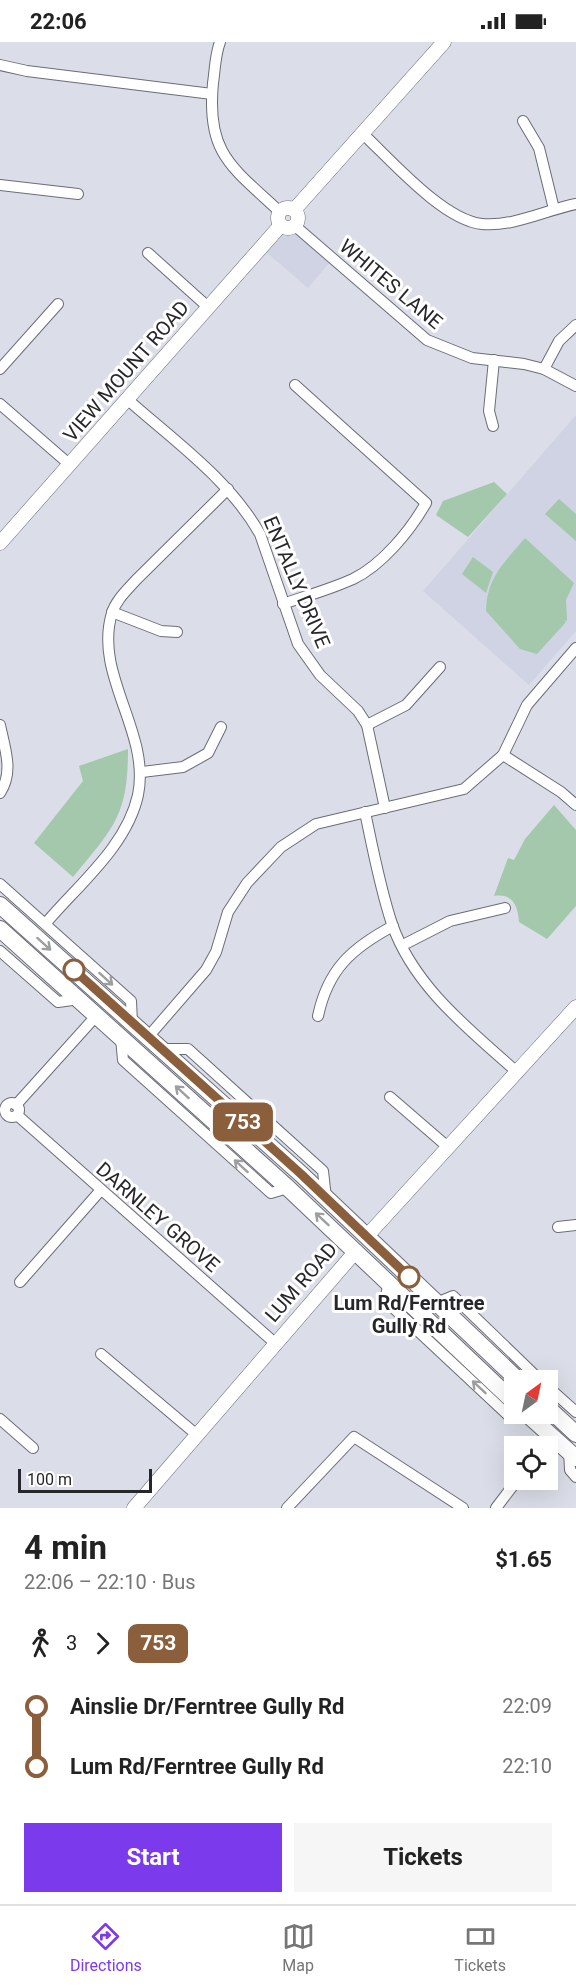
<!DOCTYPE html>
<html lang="en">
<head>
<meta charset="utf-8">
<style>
  body { margin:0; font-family:Roboto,sans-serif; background:#f6f6f6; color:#222; height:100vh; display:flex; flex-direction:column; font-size:22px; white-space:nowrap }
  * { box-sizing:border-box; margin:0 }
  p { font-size:20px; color:#767676 }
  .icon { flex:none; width:33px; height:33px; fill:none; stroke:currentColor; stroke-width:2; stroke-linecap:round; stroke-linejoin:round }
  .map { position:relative; height:1466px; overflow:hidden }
  .sheet { display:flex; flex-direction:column; background:#fff; flex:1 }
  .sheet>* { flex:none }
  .badge { padding:0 12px; border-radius:9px; font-size:21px; line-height:39px }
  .needle { width:39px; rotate:33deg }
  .controls { position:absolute; left:504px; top:1328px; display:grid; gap:12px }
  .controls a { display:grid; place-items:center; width:54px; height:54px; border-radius:0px; background:#fff; box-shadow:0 6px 24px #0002; font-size:30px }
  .scale { position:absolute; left:18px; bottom:15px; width:134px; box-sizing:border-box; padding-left:6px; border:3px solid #26272b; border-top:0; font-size:16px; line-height:21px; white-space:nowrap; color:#26272b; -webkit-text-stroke:4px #fff; paint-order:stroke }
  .map>.badge { position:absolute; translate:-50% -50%; box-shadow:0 0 0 3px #fff }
  .legs { display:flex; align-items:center; gap:9px; height:66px; padding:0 24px; font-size:20px }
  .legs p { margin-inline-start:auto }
  .overview { display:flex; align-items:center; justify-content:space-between; height:102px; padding:0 24px }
  h1 { font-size:33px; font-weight:700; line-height:45px }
  .action { display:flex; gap:12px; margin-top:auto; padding:12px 24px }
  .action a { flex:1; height:69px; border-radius:0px; background:#7c3aed; color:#fff; font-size:24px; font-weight:700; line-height:69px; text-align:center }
  .action a+a { background:#f6f6f6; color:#222 }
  ul { padding:0 24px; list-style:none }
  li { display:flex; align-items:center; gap:21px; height:60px; font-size:22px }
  li i { display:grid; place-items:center; width:9px; height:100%; margin:0 8px; background:currentColor }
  li i::after { content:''; width:15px; height:15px; margin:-8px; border:4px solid; border-radius:50%; background:#fff }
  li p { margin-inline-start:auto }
  li:first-child i { background:linear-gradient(#0000 50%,currentColor 0) }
  li:last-child i { background:linear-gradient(currentColor 50%,#0000 0) }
  .status { display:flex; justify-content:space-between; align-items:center; height:42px; padding:0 30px; background:#fff; direction:ltr }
  .status svg { height:16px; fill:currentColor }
  .menu { display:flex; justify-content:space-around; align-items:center; height:84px; border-top:2px solid #e0e0e0; background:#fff; font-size:16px; color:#767676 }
  .menu a { display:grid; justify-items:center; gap:3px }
  .menu .current { color:#7c3aed }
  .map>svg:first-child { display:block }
</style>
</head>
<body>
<div class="status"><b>22:06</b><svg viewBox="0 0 49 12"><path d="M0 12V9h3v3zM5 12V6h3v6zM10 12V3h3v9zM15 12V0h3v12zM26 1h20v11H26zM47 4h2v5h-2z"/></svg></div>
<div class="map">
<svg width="576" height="1466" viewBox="0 0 576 1466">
  <rect width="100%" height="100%" fill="#dbdee8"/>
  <!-- built -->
  <g fill="#cfd3e4">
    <path d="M281 191H295L329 221 308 246 265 209Z"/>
    <path d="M576 373V589L529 643 423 549Z"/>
  </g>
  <!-- green -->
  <g fill="#a3c8ab">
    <path d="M494 440 507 452 468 495 436 473 443 459Z"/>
    <path d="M559 457 576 472V499L545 472Z"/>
    <path d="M525 496 574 541 566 558 567 579 564 578 566 580 537 612 520 607 486 569C487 535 504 521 525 496Z"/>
    <path d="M473 515 493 530 486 551 462 532Z"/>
    <path d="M128 707C128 774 114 785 73 835L34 801 83 739 79 724Z"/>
    <path d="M554 763 576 788V864L547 897 519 880C518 863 512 851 494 854L508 816 514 818 525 797Z"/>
  </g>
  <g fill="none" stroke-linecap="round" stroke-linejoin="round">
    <!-- minor casing -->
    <g stroke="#6b6d76" stroke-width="12">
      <g id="minor">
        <path d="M220 0C215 13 215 28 213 41 206 112 232 125 280 170"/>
        <path d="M0 23 27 29 212 52"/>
        <path d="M523 79 539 106 554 167"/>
        <path d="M362 91C391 118 443 178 482 182 513 185 546 168 576 162"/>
        <path d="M0 143 78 152"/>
        <path d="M294 183 427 298 472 316 524 322 544 327 576 344"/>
        <path d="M148 211 208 265"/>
        <path d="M0 327 58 262"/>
        <path d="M544 327 559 299 576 283"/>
        <path d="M127 357C173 398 229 437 260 492L298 602 320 633 358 669 367 683 385 766"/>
        <path d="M0 362 69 422"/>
        <path d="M493 384 489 369 494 318"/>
        <path d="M283 562C306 554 331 547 353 537 382 523 410 489 426 461L295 343"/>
        <path d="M112 570 161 589 177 590"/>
        <path d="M0 683C5 707 14 730 0 751"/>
        <path d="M367 683 406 663 440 625"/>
        <path d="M503 713 561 750 576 763"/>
        <path d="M142 730 183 725 208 711 221 685"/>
        <path d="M365 770C373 808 380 846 392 882 414 945 470 988 518 1031"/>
        <path d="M0 842 131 959 132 981"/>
        <path d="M46 881C78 843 127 804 138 753 151 690 93 633 112 571 116 558 127 548 136 538L228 447"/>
        <path d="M403 903 450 879 505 866"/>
        <path d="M0 909 58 960 79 957"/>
        <path d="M318 974C328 927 352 906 393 884"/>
        <path d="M148 995 206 928 216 910 228 870 247 841 281 805 316 782 464 747 503 713 527 663 576 606"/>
        <path d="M121 996 123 1018 271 1151 288 1146"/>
        <path d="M162 1007H188L323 1129 326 1156"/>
        <path d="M390 1055 449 1106"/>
        <circle cx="12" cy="1068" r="7"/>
        <path d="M16 1063 97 973"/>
        <path d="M17 1073 276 1302"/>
        <path d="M558 1185 576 1183"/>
        <path d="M20 1240 100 1149"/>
        <path d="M389 1240 385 1258 508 1373 526 1371"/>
        <path d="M436 1261 453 1254 540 1338"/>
        <path d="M101 1312 197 1393"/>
        <path d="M548 1345 576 1370"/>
        <path d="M0 1377 33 1406"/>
        <path d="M542 1404 550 1393"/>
        <path d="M569 1409 570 1428 576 1435"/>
        <path d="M287 1466 354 1395 463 1466"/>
        <path d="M496 1466 518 1437"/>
      </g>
    </g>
    <!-- tertiary casing -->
    <g stroke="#6b6d76" stroke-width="15">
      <g id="tertiary">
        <circle cx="288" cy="176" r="10"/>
        <path d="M294 168 444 0"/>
        <path d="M0 501 281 183"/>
        <path d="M367 1194 576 965"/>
        <path d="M134 1466 356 1209"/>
      </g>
    </g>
    <!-- primary casing -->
    <g stroke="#6b6d76" stroke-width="18">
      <g id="primary">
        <path d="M0 863 301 1132 518 1338"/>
        <path d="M0 887 288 1146 514 1360"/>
        <path d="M548 1366 576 1392"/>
        <path d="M526 1371 576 1416"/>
      </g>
    </g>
    <!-- minor -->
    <use href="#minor" stroke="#fff" stroke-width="10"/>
    <!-- tertiary -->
    <use href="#tertiary" stroke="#fff" stroke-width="14"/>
    <!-- primary -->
    <use href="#primary" stroke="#fff" stroke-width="16"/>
  </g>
  <!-- one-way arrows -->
  <defs><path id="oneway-shaft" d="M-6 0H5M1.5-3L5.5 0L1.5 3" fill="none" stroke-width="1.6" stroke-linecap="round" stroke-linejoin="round" transform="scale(1.5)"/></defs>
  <g stroke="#9d9ea0">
    <use href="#oneway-shaft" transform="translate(44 902) rotate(42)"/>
    <use href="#oneway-shaft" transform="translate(106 937) rotate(42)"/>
    <use href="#oneway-shaft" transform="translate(182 1050) rotate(-138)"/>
    <use href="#oneway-shaft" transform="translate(241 1124) rotate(-138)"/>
    <use href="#oneway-shaft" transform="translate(322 1177) rotate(-137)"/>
    <use href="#oneway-shaft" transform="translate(479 1345) rotate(-137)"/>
  </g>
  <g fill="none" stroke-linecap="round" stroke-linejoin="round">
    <!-- line-1 casing -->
    <g stroke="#fff" stroke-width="14">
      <path id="line-1" d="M74 928 301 1132 409 1235"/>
    </g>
    <!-- line-1 -->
    <use href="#line-1" stroke="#8b5e3c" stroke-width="9"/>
  </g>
  <!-- markers -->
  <g fill="#fff" stroke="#8b5e3c" stroke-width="3">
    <circle cx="74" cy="928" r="10"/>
    <circle cx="409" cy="1235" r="10"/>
  </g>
  <g text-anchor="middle" stroke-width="6" stroke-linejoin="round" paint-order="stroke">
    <!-- street labels -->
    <g font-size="20" fill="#26272b" stroke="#fff">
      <text transform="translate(391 242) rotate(40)" y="7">WHITES LANE</text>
      <text transform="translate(126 329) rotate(-49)" y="7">VIEW MOUNT ROAD</text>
      <text transform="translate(297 540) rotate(67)" y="7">ENTALLY DRIVE</text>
      <text transform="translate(158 1175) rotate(41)" y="7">DARNLEY GROVE</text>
      <text transform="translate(301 1240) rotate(-49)" y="7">LUM ROAD</text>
    </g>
    <!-- stop labels -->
    <g font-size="20" font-weight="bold" fill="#26272b" stroke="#fff">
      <text x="409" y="1268">Lum Rd/Ferntree<tspan x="409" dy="23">Gully Rd</tspan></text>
    </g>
  </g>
</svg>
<div class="controls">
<a><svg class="needle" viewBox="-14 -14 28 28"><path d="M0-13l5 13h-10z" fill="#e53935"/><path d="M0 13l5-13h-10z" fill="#767676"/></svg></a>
<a><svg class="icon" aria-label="locate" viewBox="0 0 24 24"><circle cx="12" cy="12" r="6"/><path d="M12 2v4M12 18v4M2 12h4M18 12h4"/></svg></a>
</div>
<div class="scale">100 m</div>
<b class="badge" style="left:243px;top:1080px;background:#8b5e3c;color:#fff">753</b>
</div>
<section class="sheet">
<div class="overview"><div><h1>4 min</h1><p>22:06 – 22:10 · Bus</p></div><b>$1.65</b></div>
<div class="legs"><svg class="icon" aria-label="walk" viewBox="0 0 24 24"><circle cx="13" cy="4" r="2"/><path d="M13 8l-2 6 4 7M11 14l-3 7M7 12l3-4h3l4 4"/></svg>3<svg class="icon" aria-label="forward" viewBox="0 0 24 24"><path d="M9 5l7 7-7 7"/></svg><b class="badge" style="background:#8b5e3c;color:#fff">753</b></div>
<ul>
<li><i style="color:#8b5e3c"></i><b>Ainslie Dr/Ferntree Gully Rd</b><p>22:09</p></li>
<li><i style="color:#8b5e3c"></i><b>Lum Rd/Ferntree Gully Rd</b><p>22:10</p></li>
</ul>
<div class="action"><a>Start</a><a>Tickets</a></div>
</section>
<nav class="menu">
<a class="current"><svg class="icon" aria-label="directions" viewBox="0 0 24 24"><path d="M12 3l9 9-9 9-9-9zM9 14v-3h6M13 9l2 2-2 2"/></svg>Directions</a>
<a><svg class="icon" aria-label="map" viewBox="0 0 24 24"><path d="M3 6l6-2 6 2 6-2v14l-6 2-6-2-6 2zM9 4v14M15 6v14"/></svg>Map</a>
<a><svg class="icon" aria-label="tickets" viewBox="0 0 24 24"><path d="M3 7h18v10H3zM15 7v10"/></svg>Tickets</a>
</nav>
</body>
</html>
